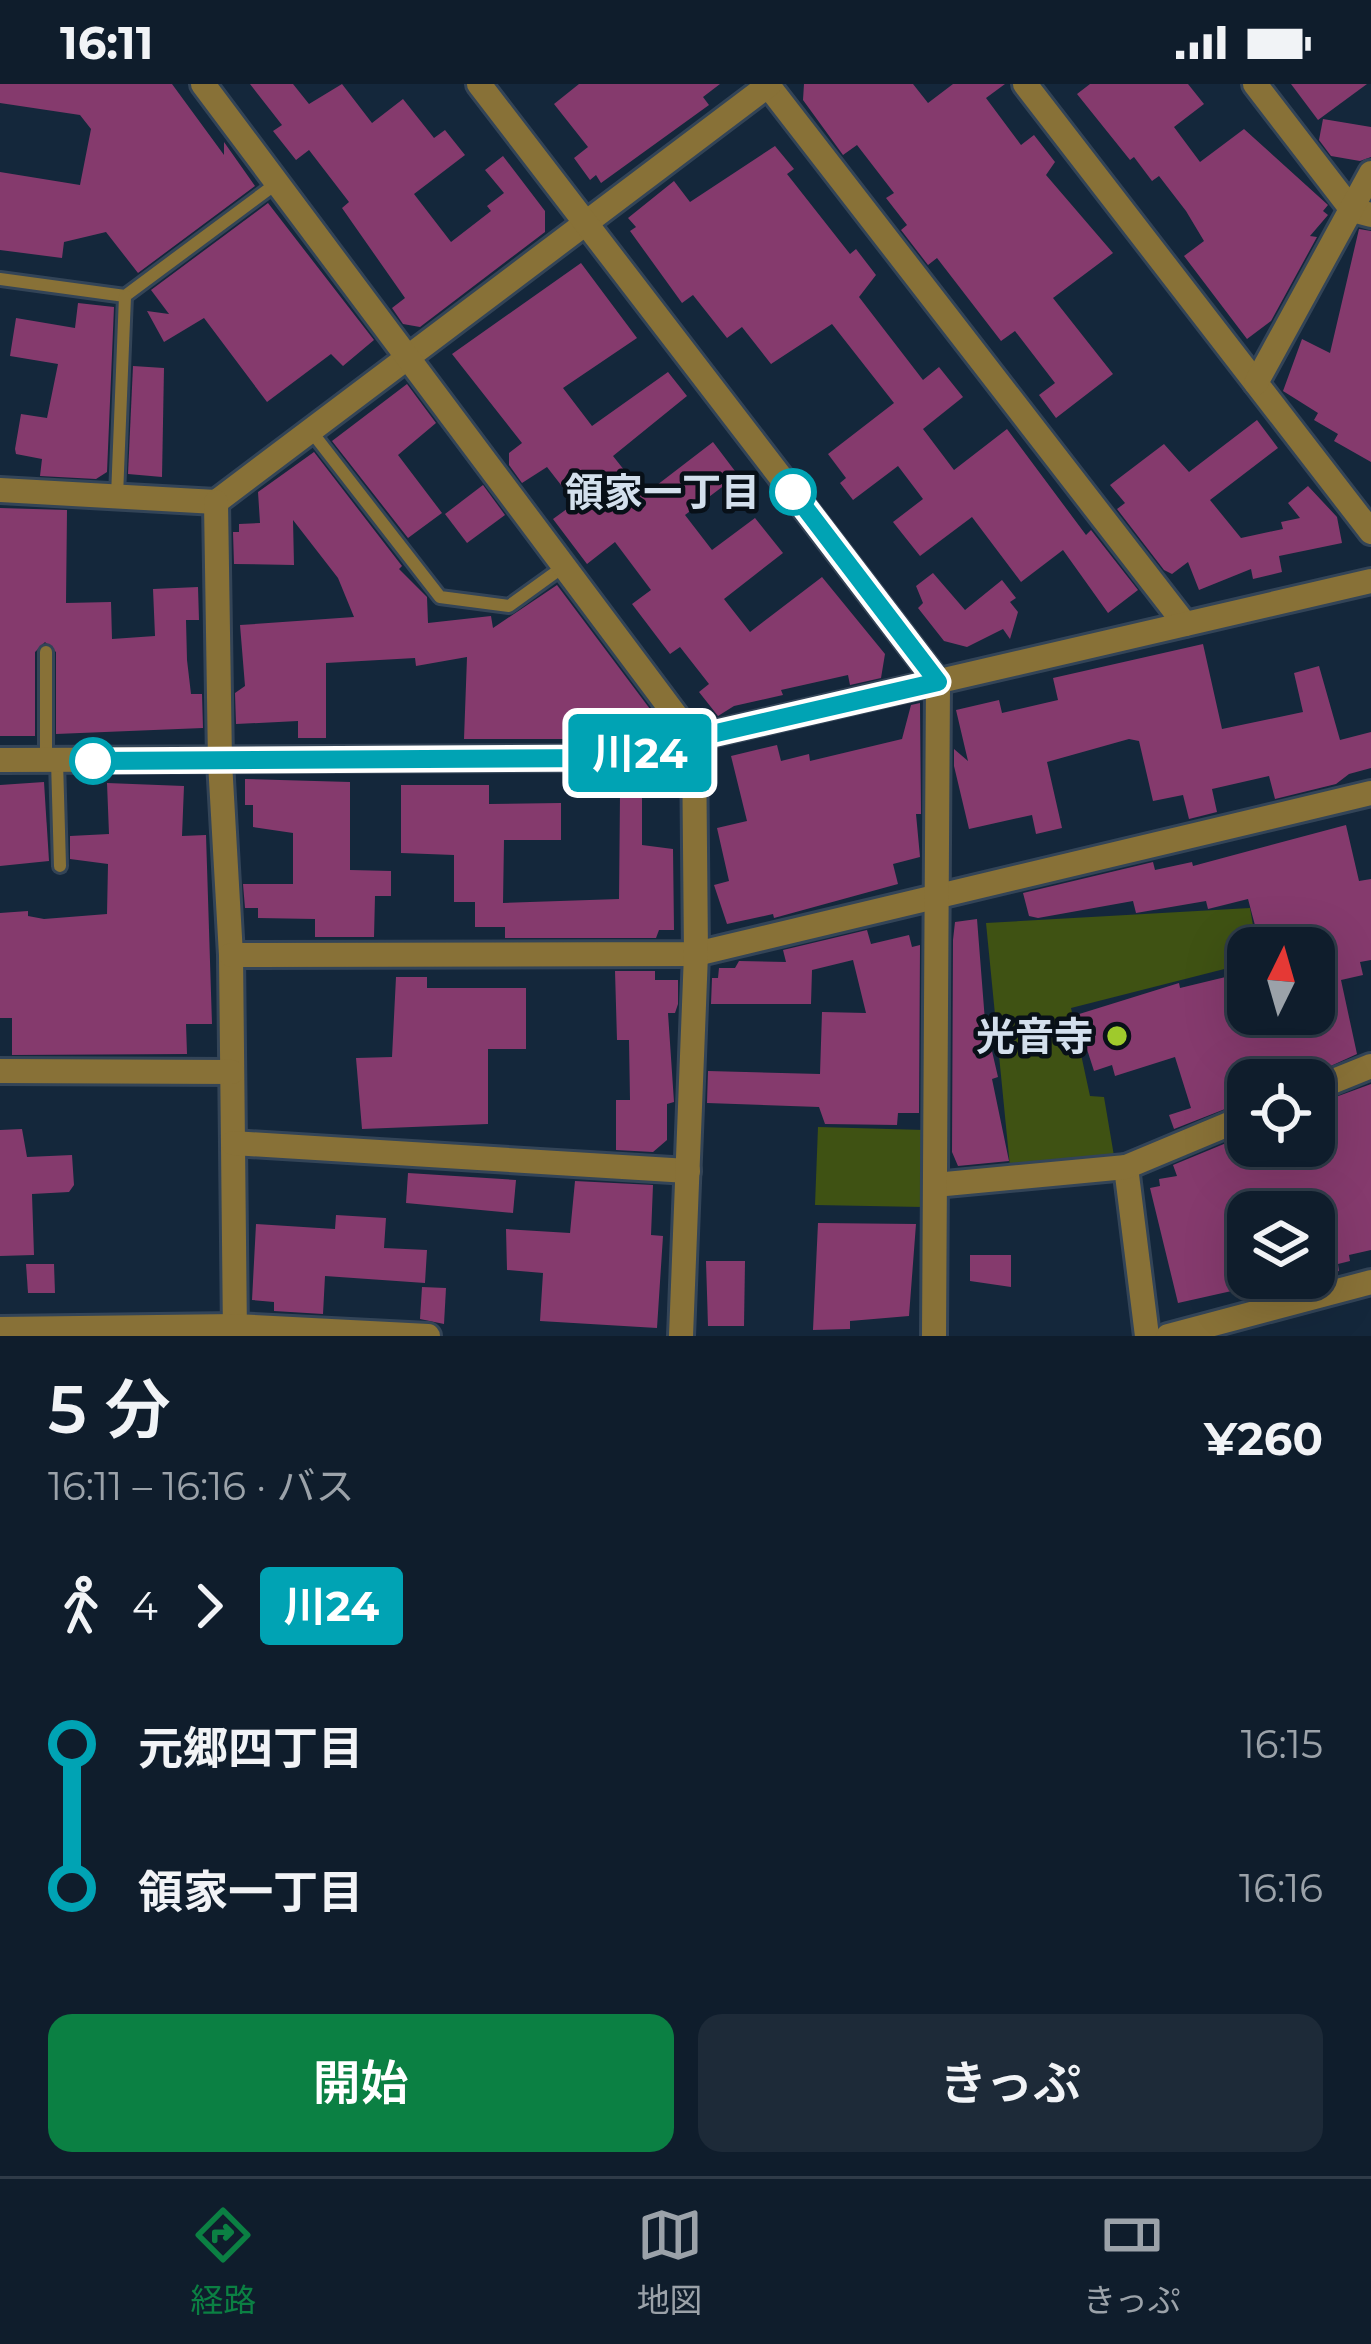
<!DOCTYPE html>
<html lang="ja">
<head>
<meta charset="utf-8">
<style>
  body { margin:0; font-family:Montserrat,"Noto Sans JP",sans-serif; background:#1d2a38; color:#f1f3f6; height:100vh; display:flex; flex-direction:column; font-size:45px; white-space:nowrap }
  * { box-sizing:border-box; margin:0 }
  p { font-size:39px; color:#9ba2a9 }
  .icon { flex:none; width:66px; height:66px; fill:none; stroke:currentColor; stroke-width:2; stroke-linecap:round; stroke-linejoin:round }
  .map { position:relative; height:1252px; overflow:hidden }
  .sheet { display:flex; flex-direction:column; background:#0f1d2c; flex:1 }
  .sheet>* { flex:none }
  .badge { padding:0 24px; border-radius:9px; font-size:42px; line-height:78px }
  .needle { width:78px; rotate:5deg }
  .fabs { position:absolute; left:1227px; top:843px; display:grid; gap:24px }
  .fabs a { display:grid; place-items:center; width:108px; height:108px; border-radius:24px; background:#0f1d2c; box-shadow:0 12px 48px #0002,0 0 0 3px #2f3b48; font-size:60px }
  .map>.badge { position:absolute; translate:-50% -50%; box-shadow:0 0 0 6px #fff }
  .legs { display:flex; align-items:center; gap:18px; height:132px; padding:0 48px; font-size:39px }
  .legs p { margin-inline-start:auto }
  .summary { display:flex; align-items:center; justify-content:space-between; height:204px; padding:0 48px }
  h1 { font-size:66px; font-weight:600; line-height:90px }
  .cta { display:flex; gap:24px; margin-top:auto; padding:24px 48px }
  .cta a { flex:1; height:138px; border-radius:24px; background:#0b8043; color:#fff; font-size:48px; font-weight:600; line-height:138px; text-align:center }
  .cta a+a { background:#1d2a38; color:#f1f3f6 }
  ul { padding:0 48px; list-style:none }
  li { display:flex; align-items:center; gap:42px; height:144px; font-size:45px }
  li i { display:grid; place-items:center; width:18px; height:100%; margin:0 15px; background:currentColor }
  li i::after { content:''; width:30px; height:30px; margin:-15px; border:9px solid; border-radius:50%; background:#0f1d2c }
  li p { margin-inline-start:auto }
  li:first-child i { background:linear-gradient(#0000 50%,currentColor 0) }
  li:last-child i { background:linear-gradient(currentColor 50%,#0000 0) }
  .status { display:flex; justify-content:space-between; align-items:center; height:84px; padding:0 60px; background:#0f1d2c; direction:ltr }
  .status svg { height:33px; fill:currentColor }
  .tabs { display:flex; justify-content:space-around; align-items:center; height:168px; border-top:3px solid #2f3b48; background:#0f1d2c; font-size:33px; color:#9ba2a9 }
  .tabs a { display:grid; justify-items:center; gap:6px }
  .tabs .active { color:#0b8043 }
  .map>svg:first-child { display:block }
</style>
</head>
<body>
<div class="status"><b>16:11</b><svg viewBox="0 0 49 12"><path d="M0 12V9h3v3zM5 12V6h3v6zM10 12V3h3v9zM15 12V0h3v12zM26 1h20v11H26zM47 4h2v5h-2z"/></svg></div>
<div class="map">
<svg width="1371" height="1252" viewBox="0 0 1371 1252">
  <rect width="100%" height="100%" fill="#14273b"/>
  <!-- green -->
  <g fill="#3f5213">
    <path d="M1250 824 1257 864H1248V879L1071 924 1090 1012 1104 1013 1114 1072 1010 1083 986 839Z"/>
    <path d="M818 1043 925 1046 923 1123 815 1121Z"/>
  </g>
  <!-- building -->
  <g fill="#853a6d">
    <path d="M0 0H172L224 71V58L255 102 138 189 106 148 64 158 62 174 0 166V88L80 101 91 45 80 31 0 19Z"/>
    <path d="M250 0H293L309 20 342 0 372 39 403 15 434 54 445 46 465 71 414 110 451 158 491 127 487 122 504 109 485 86 503 72 545 127V148L420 243 403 240 392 224 405 214 342 124 349 118 309 66 296 76 273 47 282 41Z"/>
    <path d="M579 0H720L703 13 709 21 601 99 596 91 590 96 574 74 588 63 554 20Z"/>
    <path d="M804 0H913L928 19 953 0H1005L986 14 1021 61 1034 51 1055 78 1046 91 1113 169 1053 214 1113 290 1056 334 1039 311 1055 299 1015 247 1001 257 937 174 928 181 901 146 907 141 886 114 894 109 857 61 843 71 803 16Z"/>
    <path d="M1090 0H1188L1204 20 1174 43 1200 78 1244 45 1328 121 1323 127 1328 131 1310 152 1317 153 1271 237 1247 255 1184 172 1204 157 1186 127 1159 92 1152 97 1134 73 1130 76 1077 10Z"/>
    <path d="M1291 0H1367L1318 36Z"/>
    <path d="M1323 35 1371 43V73L1360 77 1331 72 1319 56Z"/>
    <path d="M775 62 794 85 787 90 850 170 856 165 876 191 859 213 923 296 939 283 963 313 923 345 954 386 1007 345 1086 451 1091 446 1138 506 1108 529 1063 466 1021 498 972 433 920 472 893 438 923 415 898 382 853 416 840 399 846 394 828 370 894 319 832 240 771 280 742 243 727 254 693 211 682 219 630 147 636 143 628 134 674 97 690 118Z"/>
    <path d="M268 119 374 256 343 282 331 270 267 318 204 234 164 258 147 227 169 230 151 206Z"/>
    <path d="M1359 145 1371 147V378L1334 357 1338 350 1314 336 1318 329 1283 307 1302 255 1330 269Z"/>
    <path d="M581 179 637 254 563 304 592 342 668 288 687 312 613 372 644 411 713 358 738 391 685 431 712 466 755 434 783 469 724 515 750 548 822 493 885 570 881 594 850 601 848 591 781 606 783 611 734 622 718 632 699 608 709 600 680 563 670 570 632 520 651 506 615 458 587 480 553 435 575 419 547 383 522 399 509 381V369L522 359 452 270Z"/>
    <path d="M78 219 114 223 107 388 96 395 40 392 42 375 16 370 15 365 21 330 47 334 58 280 10 272 16 234 75 244Z"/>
    <path d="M133 282 164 284 162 393 128 390Z"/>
    <path d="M407 300 436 339 398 371 442 429 408 454 332 357Z"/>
    <path d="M1257 336 1278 364 1210 416 1241 454 1283 445 1281 438 1300 434 1288 419 1308 402 1337 433 1342 459 1279 472 1282 488 1253 495 1251 485 1199 506 1188 478 1172 490 1164 486 1117 425 1125 419 1110 401 1164 360 1189 388Z"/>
    <path d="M314 368 402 482 399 485 427 513 428 539 491 532 493 544 557 501 656 633 618 655H464L467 573 416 582 415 574 326 579V654H298V637L236 640 235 609 245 602 240 541 354 533 338 494 293 436 294 481 234 480 233 448H239V440L260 439 258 408Z"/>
    <path d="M483 401 505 431 467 459 445 430Z"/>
    <path d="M0 424 67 426 66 519 111 518 112 555 155 552 153 505 198 503 199 536H186L187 576 191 610H202L203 644 56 650V568L45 558 35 568V652H0Z"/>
    <path d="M933 489 965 526 1002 496 1016 514 1010 518 1018 528 1010 555 1003 545 967 563 944 557 918 524 923 519 916 502Z"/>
    <path d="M1203 560 1222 645 1303 628 1294 589 1319 582 1340 656 1371 648V684L1349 690 1336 700 1275 715 1269 692 1212 705 1217 728 1189 735 1183 711 1153 717 1139 657 1129 655 1047 678 1062 744 1036 750 1032 731 969 745 954 682V665L968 677 956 626 999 616 1002 629 1058 616 1053 594Z"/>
    <path d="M920 619 921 730H916L920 773 893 780 898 800 774 834 773 830 727 840 714 801 729 797 717 744 747 737 731 672 777 661 781 677 809 670 810 677 902 655 911 621Z"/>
    <path d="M245 695 350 698V786L391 787V812H375L374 853H315V835L258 834V824H245L243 800H293V749L253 743V721H245Z"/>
    <path d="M44 698 49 777 0 782V701Z"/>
    <path d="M107 699 184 702 182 752 206 751 212 940H186L187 970 12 971V934H0V829L28 827V832L44 835 107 830 108 780 70 775V752L109 750Z"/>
    <path d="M401 701H489V720L561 719V756H504L503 819 619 815 620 710H642V761L673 765 674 846H659L656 854H505V843H475V818H454V771L401 769Z"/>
    <path d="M1346 741 1359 797 1371 795V876L1360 878 1363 891 1341 896 1357 970 1300 996H1248V1016L1174 1045 1169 1031 1191 1024 1175 973 1115 992 1112 981 1094 987 1076 931 1179 899 1180 904 1238 890 1248 930H1314V864H1261L1248 815 1208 825 1206 817 1136 829 1133 817 1038 834 1029 832 1023 809 1153 778 1155 786 1192 778 1193 782Z"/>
    <path d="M977 835 985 937 998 993 992 995 1009 1077 958 1082 952 1068 953 856 955 838Z"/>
    <path d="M867 846 871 860 909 851 912 863 920 861 919 1029H898L897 1041 825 1040 819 1023 707 1019 708 987 820 990 822 928 866 929 853 876 812 886 811 920H711L712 894H718L719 884H735L739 877 786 878 783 866Z"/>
    <path d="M615 887H655V896H678V920L675 929H668L674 1018 667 1020V1056L653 1068 616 1066V1016H630L629 956H617Z"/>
    <path d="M396 893H427V904H526V965H488V1040L362 1045 356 974 392 973Z"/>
    <path d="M1371 1000V1166L1349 1171 1350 1177 1338 1180 1339 1187 1314 1193V1128H1248V1141L1241 1144 1254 1202 1178 1219 1150 1104 1160 1102 1159 1095 1177 1092 1173 1081 1248 1050V1062H1314V1021Z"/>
    <path d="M22 1045 27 1073 72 1071 74 1101 69 1108 32 1110 34 1171 0 1172V1046Z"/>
    <path d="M408 1089 516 1096 513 1129 406 1119Z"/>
    <path d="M575 1097 653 1101 651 1151 663 1152 657 1244 540 1237 543 1189 507 1186 506 1145 570 1149Z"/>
    <path d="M336 1131 386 1134 384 1164 427 1166 425 1199 325 1192 323 1230 274 1227V1218L252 1216 256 1140 335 1145Z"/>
    <path d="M818 1139 916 1140 909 1232 850 1237V1245L813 1246Z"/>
    <path d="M970 1171H1011V1203L970 1197Z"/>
    <path d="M706 1177H745L744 1242H708Z"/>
    <path d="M26 1180H54L55 1209H28Z"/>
    <path d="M422 1203 446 1204 444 1240 420 1235Z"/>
  </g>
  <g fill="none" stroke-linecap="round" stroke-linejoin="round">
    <!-- service casing -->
    <g stroke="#334457" stroke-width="18">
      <g id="service">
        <path d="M0 195 125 212 277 99"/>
        <path d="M311 347 440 513 509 522 563 483"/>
        <path d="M117 412 125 212"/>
        <path d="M46 675V568"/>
        <path d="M57 677 60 782"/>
      </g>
    </g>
    <!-- minor casing -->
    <g stroke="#334457" stroke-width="30">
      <g id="minor">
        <path d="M767 0 1185 540"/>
        <path d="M1025 0 1371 448"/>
        <path d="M1255 0 1352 126 1371 131"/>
        <path d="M1256 299 1371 89"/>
        <path d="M0 406 216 418 770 0"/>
        <path d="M216 418 220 678 231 871 235 1252"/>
        <path d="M231 871 696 870 1371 709"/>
        <path d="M0 987 232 988"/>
        <path d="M1314 1005 1371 982"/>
        <path d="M233 1059 688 1087"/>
        <path d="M1126 1083 1147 1252"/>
        <path d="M935 1101 1126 1083 1248 1032"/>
        <path d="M0 1245 235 1242 428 1252"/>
        <path d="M681 1252 696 870 694 656"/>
        <path d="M934 1252 938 598"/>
        <path d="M1168 1252 1371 1198"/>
      </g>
    </g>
    <!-- tertiary casing -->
    <g stroke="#334457" stroke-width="30">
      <g id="tertiary">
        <path d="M203 0 694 656"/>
        <path d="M479 0 938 598"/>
        <path d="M0 676 608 674 1371 497"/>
      </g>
    </g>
    <!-- service -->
    <use href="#service" stroke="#887137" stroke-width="12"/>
    <!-- minor -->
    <use href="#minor" stroke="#887137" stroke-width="24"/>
    <!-- tertiary -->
    <use href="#tertiary" stroke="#887137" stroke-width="24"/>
  </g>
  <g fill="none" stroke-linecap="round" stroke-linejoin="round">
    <!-- line-1 casing -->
    <g stroke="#fff" stroke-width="27">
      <path id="line-1" d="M93 677 608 674 938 598 793 408"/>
    </g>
    <!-- line-1 -->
    <use href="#line-1" stroke="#00a3b4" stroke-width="18"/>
  </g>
  <!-- markers -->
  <g fill="#fff" stroke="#00a3b4" stroke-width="6">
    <circle cx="793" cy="408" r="21"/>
    <circle cx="93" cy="677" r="21"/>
  </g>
  <circle fill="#9fca2c" stroke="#081018" stroke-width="4.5" cx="1117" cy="952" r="12"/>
  <g text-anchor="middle" stroke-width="9" stroke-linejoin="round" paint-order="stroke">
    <!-- stop labels -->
    <g font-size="39" font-weight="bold" fill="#d3dfec" stroke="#081018" text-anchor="end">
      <text x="760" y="422">領家一丁目</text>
    </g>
    <!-- poi labels -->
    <g font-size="39" font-weight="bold" fill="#d3dfec" stroke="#081018" text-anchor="end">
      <text x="1093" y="966">光音寺</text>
    </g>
  </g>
</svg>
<div class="fabs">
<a><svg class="needle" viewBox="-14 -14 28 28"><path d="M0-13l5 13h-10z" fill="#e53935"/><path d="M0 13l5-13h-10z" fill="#9ba2a9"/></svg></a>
<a><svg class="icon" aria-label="locate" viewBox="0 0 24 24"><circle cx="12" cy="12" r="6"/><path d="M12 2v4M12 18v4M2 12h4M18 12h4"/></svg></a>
<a><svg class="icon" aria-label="layers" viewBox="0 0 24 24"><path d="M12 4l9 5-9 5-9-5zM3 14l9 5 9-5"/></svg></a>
</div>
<b class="badge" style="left:640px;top:669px;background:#00a3b4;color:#fff">川24</b>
</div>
<section class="sheet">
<div class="summary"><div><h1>5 分</h1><p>16:11 – 16:16 · バス</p></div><b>¥260</b></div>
<div class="legs"><svg class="icon" aria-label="walk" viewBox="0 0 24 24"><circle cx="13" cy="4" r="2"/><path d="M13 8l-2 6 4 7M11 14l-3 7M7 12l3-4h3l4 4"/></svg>4<svg class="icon" aria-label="forward" viewBox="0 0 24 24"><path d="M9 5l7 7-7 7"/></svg><b class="badge" style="background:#00a3b4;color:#fff">川24</b></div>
<ul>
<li><i style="color:#00a3b4"></i><b>元郷四丁目</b><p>16:15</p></li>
<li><i style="color:#00a3b4"></i><b>領家一丁目</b><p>16:16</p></li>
</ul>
<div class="cta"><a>開始</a><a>きっぷ</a></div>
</section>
<nav class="tabs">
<a class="active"><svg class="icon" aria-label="directions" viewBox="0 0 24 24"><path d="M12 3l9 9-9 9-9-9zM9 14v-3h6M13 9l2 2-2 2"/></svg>経路</a>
<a><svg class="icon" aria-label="map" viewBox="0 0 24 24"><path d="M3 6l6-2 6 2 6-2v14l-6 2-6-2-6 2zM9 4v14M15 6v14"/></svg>地図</a>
<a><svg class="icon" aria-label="tickets" viewBox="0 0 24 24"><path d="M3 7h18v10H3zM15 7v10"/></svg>きっぷ</a>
</nav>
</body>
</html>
